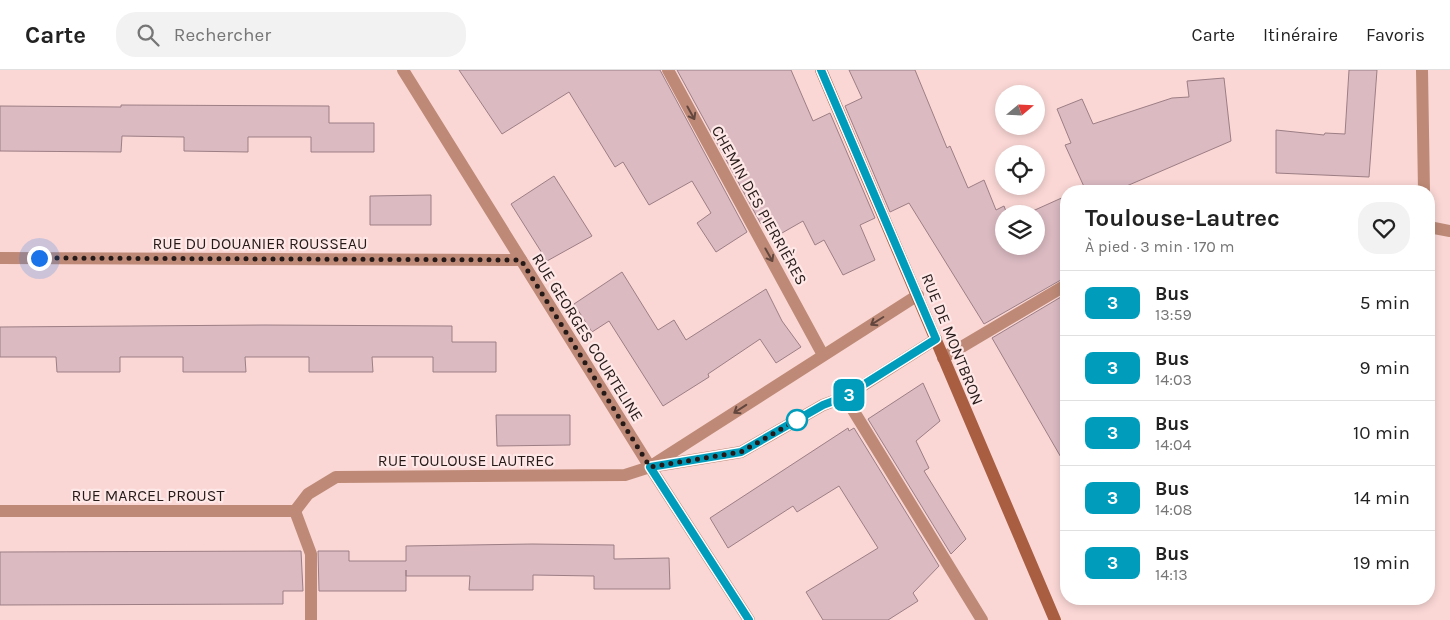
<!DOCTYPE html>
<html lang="fr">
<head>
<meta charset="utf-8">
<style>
  body { margin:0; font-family:Karla,sans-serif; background:#f2f2f2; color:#222; height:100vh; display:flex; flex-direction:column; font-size:19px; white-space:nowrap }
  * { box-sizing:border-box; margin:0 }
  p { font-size:16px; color:#767676 }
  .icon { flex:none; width:28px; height:28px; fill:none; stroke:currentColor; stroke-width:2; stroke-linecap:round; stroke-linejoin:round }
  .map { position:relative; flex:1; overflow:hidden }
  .drawer { position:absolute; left:1060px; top:115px; width:375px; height:420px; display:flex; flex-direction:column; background:#fff; border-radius:20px; box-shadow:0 2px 8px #0003 }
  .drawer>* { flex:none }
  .badge { padding:0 10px; border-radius:8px; font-size:18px; line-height:32px }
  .needle { width:32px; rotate:71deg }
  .fabs { position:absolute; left:995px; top:15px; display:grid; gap:10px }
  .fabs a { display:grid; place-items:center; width:50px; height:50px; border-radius:50%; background:#fff; box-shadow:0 2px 8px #0003; font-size:25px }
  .you { position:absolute; width:25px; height:25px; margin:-12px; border:4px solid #fff; border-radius:50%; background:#1a73e8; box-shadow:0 0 0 8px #1a73e833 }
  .map>.badge { position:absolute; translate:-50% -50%; box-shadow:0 0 0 2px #fff }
  .round { display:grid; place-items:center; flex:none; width:52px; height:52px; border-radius:20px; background:#f2f2f2 }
  .head { display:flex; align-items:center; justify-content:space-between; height:85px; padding:0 25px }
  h1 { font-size:24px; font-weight:700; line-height:38px }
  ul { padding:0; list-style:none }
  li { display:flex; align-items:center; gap:15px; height:65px; padding:0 25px; border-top:1px solid #e0e0e0 }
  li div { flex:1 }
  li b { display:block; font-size:19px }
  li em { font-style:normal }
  li .badge { min-width:55px; font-weight:700; text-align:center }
  header { display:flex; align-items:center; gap:30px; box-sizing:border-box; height:70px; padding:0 25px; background:#fff; border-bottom:1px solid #e0e0e0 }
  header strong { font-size:24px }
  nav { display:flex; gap:28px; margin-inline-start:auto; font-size:18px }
  .search { width:350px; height:45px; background:#f2f2f2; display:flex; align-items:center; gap:12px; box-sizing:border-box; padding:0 18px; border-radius:20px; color:#767676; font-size:19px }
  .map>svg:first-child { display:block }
</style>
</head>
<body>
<header>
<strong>Carte</strong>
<div class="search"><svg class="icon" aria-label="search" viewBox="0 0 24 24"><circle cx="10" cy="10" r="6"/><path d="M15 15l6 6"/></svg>Rechercher</div>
<nav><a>Carte</a><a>Itinéraire</a><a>Favoris</a></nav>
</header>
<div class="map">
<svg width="1450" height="550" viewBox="0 0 1450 550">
  <rect width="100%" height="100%" fill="#fad7d5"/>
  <!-- building -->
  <g fill="#dbbac2" stroke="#9d7e85">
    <path d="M459 0H660L747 162 716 182 697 153 711 143 692 111 649 135 623 92 615 97 569 22 502 64Z"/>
    <path d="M677 0H791L813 51 830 43 875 148 860 155 875 190 843 205 824 170 815 175 803 151 775 167 766 150 761 154Z"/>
    <path d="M849 0H915L947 78 950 76 968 118 984 110 996 140 1004 136 1007 144H1004V176H1036V144H1026L1066 126V207L984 254 909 133 890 142 845 36 862 28Z"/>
    <path d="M1349 0H1377L1369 107 1276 103V60L1324 65 1325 63 1345 64Z"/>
    <path d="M1224 8 1231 71 1115 121H1086L1065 75 1071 73 1057 39 1082 29 1093 54 1172 28 1189 27 1187 11Z"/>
    <path d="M121 35 329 36V53H374V82H311V67H248V82L184 81V67L122 66 121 82 0 81V36L121 37Z"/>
    <path d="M554 106 592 166 547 191 511 134Z"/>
    <path d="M431 125V155H370V126Z"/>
    <path d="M622 202 658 260 674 250 686 270 766 219 782 251 801 277 776 293 760 269 708 304 709 307 663 336 609 251 592 262 574 234Z"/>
    <path d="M1066 224V396L992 268Z"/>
    <path d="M264 255 452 256V272H496V302H433V287H372L373 302H309V287H245L246 302H183V287H120V302H57L56 287H0V257Z"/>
    <path d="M923 313 940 351 916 371 929 398 924 401 966 469 951 484 868 349Z"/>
    <path d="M496 345H570V375L497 376Z"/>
    <path d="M848 358 849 361 854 358 939 496 913 523 918 531 888 550H823L806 522 878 478 839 416 797 442 793 436 728 478 710 448Z"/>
    <path d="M532 474 614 475V489L669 488 670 519H594V506L533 505V520H469L470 506H406V500V521H319L318 481H349V491H406V476Z"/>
    <path d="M301 481 303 521H283V534L0 535V482Z"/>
  </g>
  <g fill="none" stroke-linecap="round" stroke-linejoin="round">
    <!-- service -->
    <g stroke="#be8a77" stroke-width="12">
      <path d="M668 0 823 285"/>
      <path d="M845 327 982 550"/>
    </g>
    <!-- minor -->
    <g stroke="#be8a77" stroke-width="12">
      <path d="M403 0 650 397 749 550"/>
      <path d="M1422 0 1424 121"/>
      <path d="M1429 157 1450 161"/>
      <path d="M0 188 521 190"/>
      <path d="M943 288 1066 215"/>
      <path d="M654 394 918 225"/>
      <path d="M0 441H295"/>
      <path d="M295 441 308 424 336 407 625 405 650 397 741 382 823 335 845 327 936 269"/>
      <path d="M295 441 311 484V550"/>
    </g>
    <!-- secondary -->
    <path stroke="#a95e42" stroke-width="12" d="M821 0 1055 550"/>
  </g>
  <!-- one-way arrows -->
  <defs><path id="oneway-shaft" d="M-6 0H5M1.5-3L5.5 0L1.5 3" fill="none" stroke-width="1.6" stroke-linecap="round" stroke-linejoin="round" transform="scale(1.25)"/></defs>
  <g stroke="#63473f">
    <use href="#oneway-shaft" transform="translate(691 43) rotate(61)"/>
    <use href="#oneway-shaft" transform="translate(769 185) rotate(61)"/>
    <use href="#oneway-shaft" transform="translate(877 251) rotate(148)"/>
    <use href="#oneway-shaft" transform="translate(740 339) rotate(147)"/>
  </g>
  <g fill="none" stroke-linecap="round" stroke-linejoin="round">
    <!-- line casing -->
    <g stroke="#fff" stroke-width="11">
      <path id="line" d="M749 550 650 397 741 382 823 335 844 327 936 269 821 0"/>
    </g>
    <!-- line -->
    <use href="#line" stroke="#009cbb" stroke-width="8"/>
    <!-- walk -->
    <path stroke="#261a19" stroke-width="5" stroke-dasharray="0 9" d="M39 188 521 190 650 397 741 382 797 350"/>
  </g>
  <!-- markers -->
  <circle fill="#fff" stroke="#009cbb" stroke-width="2.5" cx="797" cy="350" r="10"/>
  <g text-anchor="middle" stroke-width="4.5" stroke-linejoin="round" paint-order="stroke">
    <!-- street labels -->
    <g font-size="16" fill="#261a19" stroke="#fee8e7">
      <text transform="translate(760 135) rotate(61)" y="6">CHEMIN DES PIERRIÈRES</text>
      <text x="260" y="179">RUE DU DOUANIER ROUSSEAU</text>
      <text transform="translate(588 267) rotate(58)" y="6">RUE GEORGES COURTELINE</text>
      <text transform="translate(953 269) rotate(68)" y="6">RUE DE MONTBRON</text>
      <text x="466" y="396">RUE TOULOUSE LAUTREC</text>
      <text x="148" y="431">RUE MARCEL PROUST</text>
    </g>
  </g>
</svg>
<div class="fabs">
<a><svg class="needle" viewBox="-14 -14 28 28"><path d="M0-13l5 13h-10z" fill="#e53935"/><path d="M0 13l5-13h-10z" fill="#767676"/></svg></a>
<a><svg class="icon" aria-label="locate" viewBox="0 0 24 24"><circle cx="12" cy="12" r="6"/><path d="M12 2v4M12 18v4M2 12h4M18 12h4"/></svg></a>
<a><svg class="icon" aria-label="layers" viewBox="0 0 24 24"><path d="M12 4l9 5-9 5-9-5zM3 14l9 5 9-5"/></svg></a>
</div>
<div class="you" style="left:39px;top:188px"></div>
<b class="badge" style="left:849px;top:325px;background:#009cbb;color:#fff">3</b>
<section class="drawer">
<div class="head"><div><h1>Toulouse-Lautrec</h1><p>À pied · 3 min · 170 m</p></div><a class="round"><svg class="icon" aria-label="heart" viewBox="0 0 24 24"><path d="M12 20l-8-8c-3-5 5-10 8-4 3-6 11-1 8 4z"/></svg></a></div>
<ul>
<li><span class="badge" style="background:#009cbb;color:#fff">3</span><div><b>Bus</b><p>13:59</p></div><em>5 min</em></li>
<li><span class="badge" style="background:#009cbb;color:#fff">3</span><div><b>Bus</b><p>14:03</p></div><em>9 min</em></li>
<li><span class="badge" style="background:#009cbb;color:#fff">3</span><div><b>Bus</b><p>14:04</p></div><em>10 min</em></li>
<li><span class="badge" style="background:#009cbb;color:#fff">3</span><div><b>Bus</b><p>14:08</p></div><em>14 min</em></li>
<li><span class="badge" style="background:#009cbb;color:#fff">3</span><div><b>Bus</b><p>14:13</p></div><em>19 min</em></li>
</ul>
</section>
</div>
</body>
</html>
